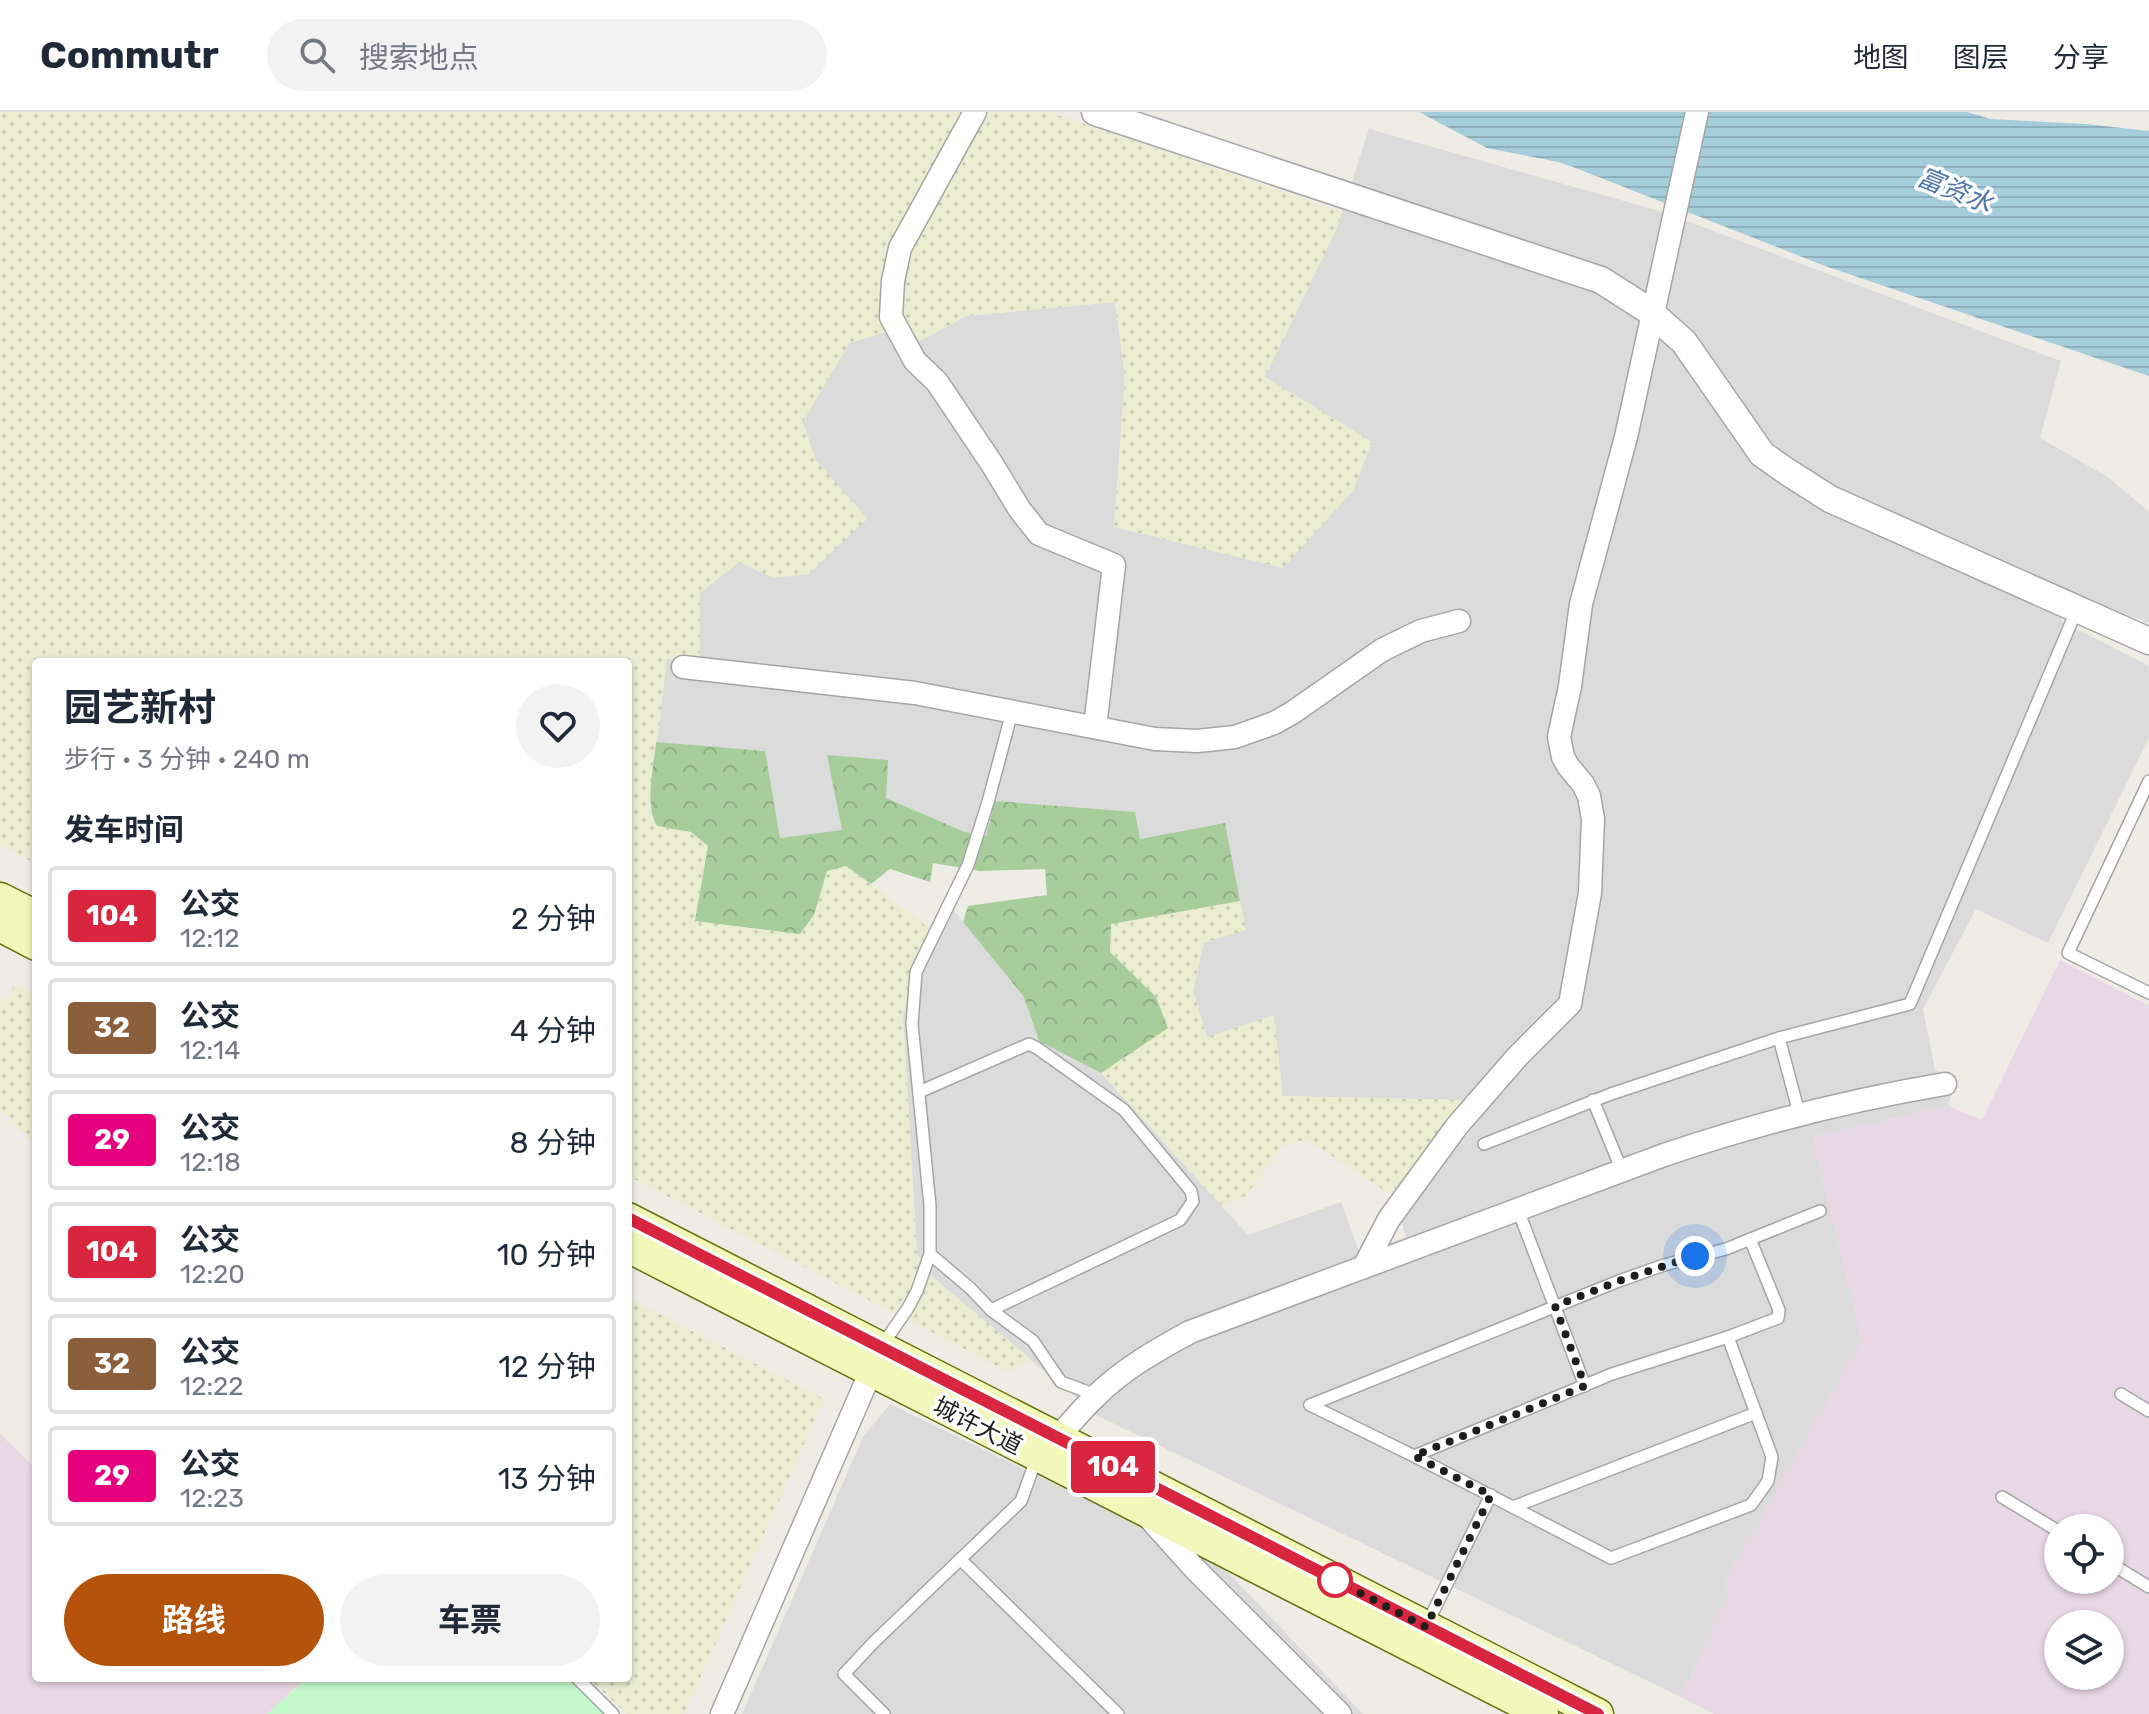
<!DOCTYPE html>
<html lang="zh">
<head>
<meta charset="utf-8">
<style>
  body { margin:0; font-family:Rubik,"Noto Sans SC",sans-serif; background:#f2f2f3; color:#1f2937; height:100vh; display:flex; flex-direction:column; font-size:30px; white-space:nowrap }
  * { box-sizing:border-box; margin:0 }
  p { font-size:26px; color:#747a83 }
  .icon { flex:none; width:44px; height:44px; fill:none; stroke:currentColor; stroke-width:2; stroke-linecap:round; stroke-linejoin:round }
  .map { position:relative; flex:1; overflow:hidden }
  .side { position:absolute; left:32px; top:546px; width:600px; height:1024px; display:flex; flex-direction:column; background:#fff; border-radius:8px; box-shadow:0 2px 6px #0004 }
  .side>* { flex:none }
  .badge { padding:0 16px; border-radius:6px; font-size:28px; line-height:52px }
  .fabs { position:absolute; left:2044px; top:1402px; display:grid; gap:16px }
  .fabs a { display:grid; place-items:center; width:80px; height:80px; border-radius:50%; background:#fff; box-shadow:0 2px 6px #0004; font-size:40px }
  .you { position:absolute; width:40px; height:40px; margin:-20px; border:6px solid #fff; border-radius:50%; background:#1a73e8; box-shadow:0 0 0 12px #1a73e833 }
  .map>.badge { position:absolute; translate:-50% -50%; box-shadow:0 0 0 4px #fff }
  h2 { padding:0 32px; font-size:30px; line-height:72px }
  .round { display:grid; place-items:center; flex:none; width:84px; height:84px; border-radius:42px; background:#f2f2f3 }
  .headline { display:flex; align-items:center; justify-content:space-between; height:136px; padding:0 32px }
  h1 { font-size:38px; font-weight:700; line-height:60px }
  .action { display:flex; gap:16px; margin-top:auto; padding:16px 32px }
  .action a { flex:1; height:92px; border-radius:48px; background:#b45309; color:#fff; font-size:32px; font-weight:700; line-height:92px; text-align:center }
  .action a+a { background:#f2f2f3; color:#1f2937 }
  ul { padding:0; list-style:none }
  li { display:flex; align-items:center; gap:24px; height:100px; margin:0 16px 12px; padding:0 16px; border:4px solid #e0e1e3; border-radius:8px }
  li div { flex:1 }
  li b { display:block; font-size:30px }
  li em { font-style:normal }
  li .badge { min-width:88px; font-weight:700; text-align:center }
  header { display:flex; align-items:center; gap:48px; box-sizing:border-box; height:112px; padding:0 40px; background:#fff; border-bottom:2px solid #e0e1e3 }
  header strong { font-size:38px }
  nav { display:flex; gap:44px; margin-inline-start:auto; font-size:28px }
  .search { width:560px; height:72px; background:#f2f2f3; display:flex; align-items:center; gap:20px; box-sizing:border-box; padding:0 28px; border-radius:44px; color:#747a83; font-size:30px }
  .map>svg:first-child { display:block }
</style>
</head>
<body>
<header>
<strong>Commutr</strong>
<div class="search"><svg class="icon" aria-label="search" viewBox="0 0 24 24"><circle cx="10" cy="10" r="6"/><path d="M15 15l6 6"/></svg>搜索地点</div>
<nav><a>地图</a><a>图层</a><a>分享</a></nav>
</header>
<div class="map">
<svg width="2149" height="1602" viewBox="0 0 2149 1602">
  <defs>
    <pattern id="farmland-dots" width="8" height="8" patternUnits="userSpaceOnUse" patternTransform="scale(2)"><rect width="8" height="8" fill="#eaedd0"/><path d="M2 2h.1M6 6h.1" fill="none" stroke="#c8cbb2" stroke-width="1.8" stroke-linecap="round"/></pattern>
    <pattern id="forest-crowns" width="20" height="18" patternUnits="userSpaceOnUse" patternTransform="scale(2)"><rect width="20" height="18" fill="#a7cd9b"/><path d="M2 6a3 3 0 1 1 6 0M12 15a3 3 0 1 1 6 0" fill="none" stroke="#8fb085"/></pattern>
    <pattern id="water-rules" width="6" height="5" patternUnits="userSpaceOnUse" patternTransform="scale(2)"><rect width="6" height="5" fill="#a6cddc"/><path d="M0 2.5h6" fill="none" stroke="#8eb0bc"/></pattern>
  </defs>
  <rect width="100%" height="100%" fill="#efece5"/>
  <!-- residential -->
  <g fill="#dcdbdb">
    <path d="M1369 17 1663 100 2061 249 2040 326 2108 365 2149 400V511L2073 482 2061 509 2149 554V626L2048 831 1976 797 1923 897 1935 958 1957 964 1948 994 1813 1025 1862 1229 1726 1469 1729 1483 1681 1585 1098 1304 931 1164 917 1142 903 903 929 816 951 795 1024 885 1039 929 1101 961 1248 1123 1341 1090 1360 1142 1406 1125 1401 1108 1493 989 1282 984 1207 925 1193 879 1204 830 1140 727 994 689 986 724 965 720 886 686 828 643 842 718 780 726 656 630 667 546H700V481L739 450 774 466 867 406 815 348 802 310 849 231 900 216 911 234 966 204 1115 190 1125 265 1114 415 1264 265 1336 118Z"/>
    <path d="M890 1292 1221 1453 1363 1602H742L863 1325Z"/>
  </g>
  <!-- industrial -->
  <g fill="#e8d7e4" fill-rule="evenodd">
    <path d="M2060 848 2149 894V1602H1714L1681 1585 1729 1483 1726 1469 1862 1229 1813 1025 1948 994 1982 1008ZM2058 1416H2110V1468H2058ZM2058 1512H2110V1564H2058Z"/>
    <path d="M0 1322 36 1357V1566H306L267 1602H0Z"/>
  </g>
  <!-- farmland -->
  <g fill="url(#farmland-dots)">
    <path d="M0 0H1049L1342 100 1336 118 1265 265 1372 330 1353 379 1283 456 1114 415 1125 265 1115 190 966 204 911 234 900 216 849 231 803 310 816 348 867 407 809 462 774 466 739 450 700 481V547H667L650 693 651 704 657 714 691 720 708 734 814 803 827 758 846 754 929 816 903 903 917 1142 931 1164 1032 1248 1009 1260 628 1064V550H36V752L0 733V6L2 3Z"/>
    <path d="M1240 789 1246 818 1203 831 1193 879 1207 925 1274 903 1283 984 1469 988 1390 1082 1306 1027 1279 1036 1247 1083 1223 1095 1101 961 1168 915 1156 885 1110 840 1111 811Z"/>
    <path d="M16 873 36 883V1034L0 997V892Z"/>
    <path d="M628 1186 824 1287 684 1602H627L588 1566H628Z"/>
  </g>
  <!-- forest -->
  <path fill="url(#forest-crowns)" d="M656 630 765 639 780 726 842 718 827 643 888 648 886 686 965 720 986 724 995 689 1135 700 1140 727 1225 711 1240 789 1111 812 1110 840 1156 885 1168 916 1101 961 1039 929 1024 885 963 810 968 794 1047 783 1045 757 980 759 933 751 930 770 890 757 871 772 846 754 827 759 814 803 800 822 695 809 708 734 691 720 657 714C644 693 654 654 656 630Z"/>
  <!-- park -->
  <path fill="#c3f8ca" d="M307 1566H569L605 1602H267Z"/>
  <!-- water -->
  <path fill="url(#water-rules)" d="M1419 0H1967L1991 7 2086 12 2149 19V264L1825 154 1573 55 1558 50 1487 36Z"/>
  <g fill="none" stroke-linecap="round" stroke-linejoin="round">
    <!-- service casing -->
    <g stroke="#a5a5a5" stroke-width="14">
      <g id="service">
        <path d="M2149 669 2068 841 2149 881"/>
        <path d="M919 980 1029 932 1037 936 1124 998 1191 1079 1193 1089 1180 1108 991 1198"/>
        <path d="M1593 988 1622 1059"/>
        <path d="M1799 1001 1779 926 1910 892 2077 497"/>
        <path d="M1484 1032 1611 982 1779 926"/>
        <path d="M1518 1098 1585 1274"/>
        <path d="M930 1142 970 1176 991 1198 1033 1229 1061 1270 1096 1283"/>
        <path d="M881 1235 908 1196 917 1179 930 1142V1094L912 912 916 860 968 753 988 690 1012 600"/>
        <path d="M2121 1282 2149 1299"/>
        <path d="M1310 1293 1414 1344 1611 1446 1751 1393 1768 1369 1772 1345 1728 1225"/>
        <path d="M1310 1293 1619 1169 1664 1153 1726 1137 1820 1099"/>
        <path d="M1414 1344 1612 1262 1728 1225 1778 1206 1779 1198 1750 1127"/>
        <path d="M2002 1385 2058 1419"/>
        <path d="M1513 1395 1756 1301"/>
        <path d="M960 1447 1118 1602"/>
        <path d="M2110 1451 2149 1475"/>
        <path d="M1426 1514 1491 1383"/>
        <path d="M577 1566 613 1602"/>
        <path d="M884 1602 844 1562 873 1531 1021 1389 1037 1345"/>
      </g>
    </g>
    <!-- minor casing -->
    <g stroke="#a5a5a5" stroke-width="25">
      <g id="minor">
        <path d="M975 0 900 136 893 169 891 205 915 249 937 270 992 352 1020 398 1039 422 1114 453 1095 615"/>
        <path d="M683 555 915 581 1155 627 1197 629 1235 625 1274 611 1292 601 1382 538 1421 519 1459 509"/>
        <path d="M1364 1155 1389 1107 1457 1014 1517 945 1570 892 1590 781 1593 707 1589 684 1583 672 1568 654 1563 645 1559 625 1570 574 1581 492 1626 325 1697 0"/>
        <path d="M1057 1326C1070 1312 1082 1297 1096 1284 1123 1257 1157 1238 1190 1220L1664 1043C1756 1012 1849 988 1945 972"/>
        <path d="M1151 1408 1195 1457 1340 1602"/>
        <path d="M722 1602 871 1259"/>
      </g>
    </g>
    <!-- tertiary casing -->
    <g stroke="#a5a5a5" stroke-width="29">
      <path id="tertiary" d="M1095 0 1601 168 1648 198 1684 230 1762 342 1786 359 1830 387 2149 529"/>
    </g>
    <!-- secondary casing -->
    <g stroke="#627308" stroke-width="33">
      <g id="secondary">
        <path d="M0 786 36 804"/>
        <path d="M0 814 36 833"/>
        <path d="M628 1106 1598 1602"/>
        <path d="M628 1135 1543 1602"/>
      </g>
    </g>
    <!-- service -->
    <use href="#service" stroke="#fff" stroke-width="11"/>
    <!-- minor -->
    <use href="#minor" stroke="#fff" stroke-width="22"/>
    <!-- tertiary -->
    <use href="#tertiary" stroke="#fff" stroke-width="26"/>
    <!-- secondary -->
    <use href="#secondary" stroke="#f1f8ba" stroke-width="30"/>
  </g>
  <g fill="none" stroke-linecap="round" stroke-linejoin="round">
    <!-- line casing -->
    <g stroke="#fff" stroke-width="18">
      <path id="line" d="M628 1106 1598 1602"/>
    </g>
    <!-- line -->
    <use href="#line" stroke="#d7263d" stroke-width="12"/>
    <!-- walk -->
    <path stroke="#1e1e1e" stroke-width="8" stroke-dasharray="0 14.4" d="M1335 1468 1426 1515 1491 1383 1414 1344 1585 1274 1555 1194 1619 1169 1695 1144"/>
  </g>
  <!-- markers -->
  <circle fill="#fff" stroke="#d7263d" stroke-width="4" cx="1335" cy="1468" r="16"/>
  <g text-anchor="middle" stroke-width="7" stroke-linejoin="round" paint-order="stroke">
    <!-- street labels -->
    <g font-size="24" fill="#1e1e1e" stroke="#fff">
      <text transform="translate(978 1314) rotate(27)" y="8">城许大道</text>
    </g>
    <!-- water labels -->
    <g font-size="26" font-style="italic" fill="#4d77ac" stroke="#fff">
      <text transform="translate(1955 78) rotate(22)" y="9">富资水</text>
    </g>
  </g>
</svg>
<div class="fabs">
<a><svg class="icon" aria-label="locate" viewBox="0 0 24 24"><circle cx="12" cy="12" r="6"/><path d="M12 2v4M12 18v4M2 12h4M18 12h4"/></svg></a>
<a><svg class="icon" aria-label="layers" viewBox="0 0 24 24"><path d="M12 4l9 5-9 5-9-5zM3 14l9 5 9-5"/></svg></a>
</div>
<div class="you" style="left:1695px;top:1144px"></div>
<b class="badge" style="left:1113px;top:1355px;background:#d7263d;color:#fff">104</b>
<section class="side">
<div class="headline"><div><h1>园艺新村</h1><p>步行 · 3 分钟 · 240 m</p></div><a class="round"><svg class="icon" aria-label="heart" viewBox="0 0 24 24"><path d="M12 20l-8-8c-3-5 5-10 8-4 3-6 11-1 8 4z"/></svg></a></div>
<h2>发车时间</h2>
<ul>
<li><span class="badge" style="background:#d7263d;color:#fff">104</span><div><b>公交</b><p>12:12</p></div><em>2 分钟</em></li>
<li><span class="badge" style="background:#8b5e3c;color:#fff">32</span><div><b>公交</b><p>12:14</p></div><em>4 分钟</em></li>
<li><span class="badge" style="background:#e6007e;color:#fff">29</span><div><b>公交</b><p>12:18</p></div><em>8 分钟</em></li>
<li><span class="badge" style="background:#d7263d;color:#fff">104</span><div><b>公交</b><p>12:20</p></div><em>10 分钟</em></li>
<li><span class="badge" style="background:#8b5e3c;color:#fff">32</span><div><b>公交</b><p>12:22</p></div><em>12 分钟</em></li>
<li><span class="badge" style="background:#e6007e;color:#fff">29</span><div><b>公交</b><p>12:23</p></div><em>13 分钟</em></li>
</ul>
<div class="action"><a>路线</a><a>车票</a></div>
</section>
</div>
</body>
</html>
